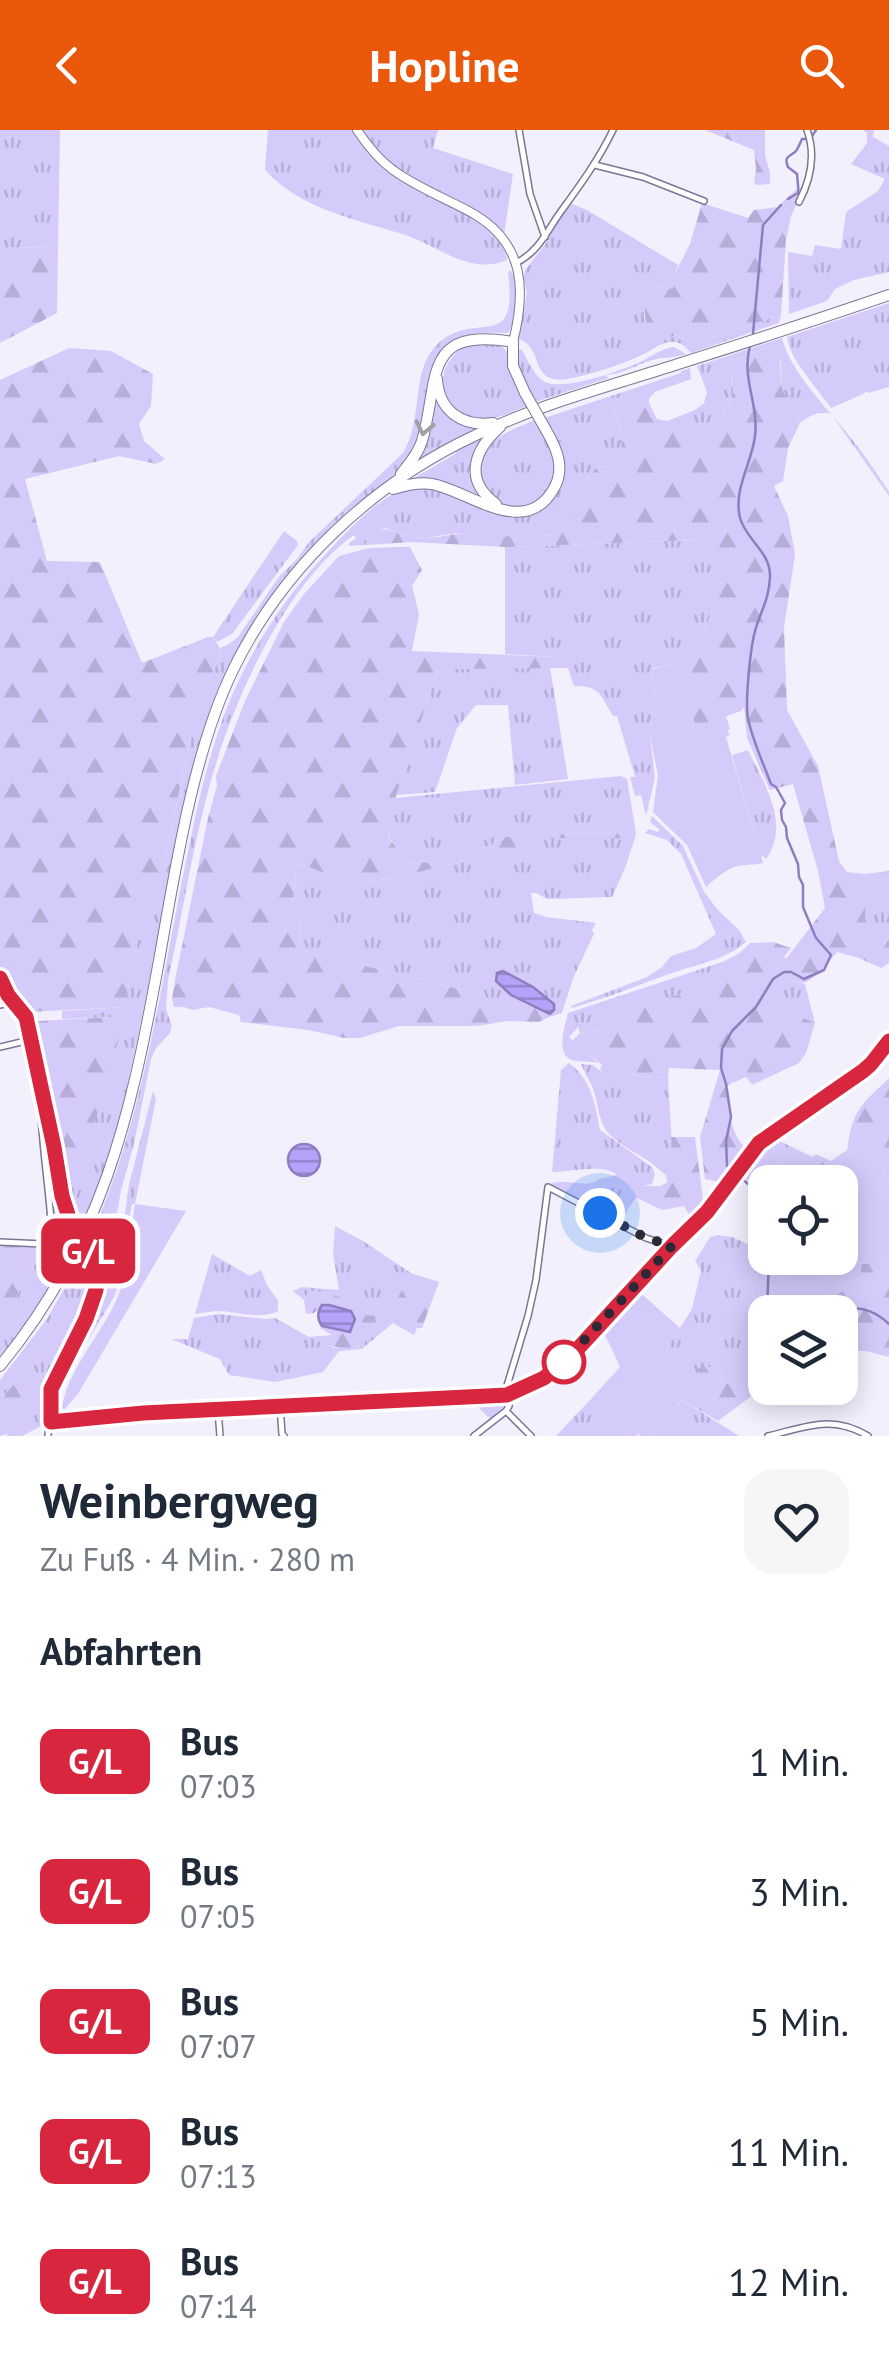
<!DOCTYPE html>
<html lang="de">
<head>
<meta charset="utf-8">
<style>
  body { margin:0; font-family:"PT Sans",sans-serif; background:#f6f6f7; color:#1f2937; height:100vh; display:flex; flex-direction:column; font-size:38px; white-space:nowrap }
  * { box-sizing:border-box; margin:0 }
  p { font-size:32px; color:#747a83 }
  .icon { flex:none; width:55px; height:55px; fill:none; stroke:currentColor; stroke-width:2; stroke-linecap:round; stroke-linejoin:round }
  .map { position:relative; height:1306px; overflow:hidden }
  .panel { display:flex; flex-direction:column; background:#fff; flex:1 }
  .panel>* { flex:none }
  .badge { padding:0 20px; border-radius:15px; font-size:35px; line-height:65px }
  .controls { position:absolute; left:748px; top:1035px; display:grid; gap:20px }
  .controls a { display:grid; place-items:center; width:110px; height:110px; border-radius:20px; background:#fff; box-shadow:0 5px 25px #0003; font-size:50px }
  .you { position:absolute; width:50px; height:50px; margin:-25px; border:8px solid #fff; border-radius:50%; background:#1a73e8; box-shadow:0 0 0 15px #1a73e833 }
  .map>.badge { position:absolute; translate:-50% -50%; box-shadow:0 0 0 5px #fff }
  h2 { padding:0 40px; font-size:38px; line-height:90px }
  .round { display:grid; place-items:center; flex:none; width:105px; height:105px; border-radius:30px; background:#f6f6f7 }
  .headline { display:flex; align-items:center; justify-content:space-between; height:170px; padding:0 40px }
  h1 { font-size:48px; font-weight:800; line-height:75px }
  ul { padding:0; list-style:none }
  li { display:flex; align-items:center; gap:30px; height:130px; padding:0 40px }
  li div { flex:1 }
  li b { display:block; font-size:38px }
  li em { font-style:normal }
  li .badge { min-width:110px; font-weight:700; text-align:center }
  header { display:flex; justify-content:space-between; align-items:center; height:130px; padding:0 40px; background:#ea580c; color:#fff; font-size:45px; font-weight:800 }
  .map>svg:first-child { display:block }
</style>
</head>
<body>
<header><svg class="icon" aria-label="back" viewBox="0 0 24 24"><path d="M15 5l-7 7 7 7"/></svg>Hopline<svg class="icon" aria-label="search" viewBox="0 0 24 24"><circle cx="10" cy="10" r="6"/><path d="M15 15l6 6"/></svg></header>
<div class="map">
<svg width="889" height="1306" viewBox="0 0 889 1306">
  <defs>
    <pattern id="grass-tufts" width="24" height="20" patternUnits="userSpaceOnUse" patternTransform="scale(2.5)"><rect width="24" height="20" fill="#d4cbfb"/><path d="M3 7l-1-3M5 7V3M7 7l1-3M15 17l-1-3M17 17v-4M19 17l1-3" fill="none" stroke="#b6aed8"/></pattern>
    <pattern id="forest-firs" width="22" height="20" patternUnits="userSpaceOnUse" patternTransform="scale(2.5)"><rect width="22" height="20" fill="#d4cbfb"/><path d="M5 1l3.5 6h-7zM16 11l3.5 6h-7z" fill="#b6aed8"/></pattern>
    <pattern id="water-rules" width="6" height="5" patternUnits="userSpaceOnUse" patternTransform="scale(2.5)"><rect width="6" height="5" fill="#b6a2fa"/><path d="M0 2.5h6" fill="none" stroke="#9484cb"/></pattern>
  </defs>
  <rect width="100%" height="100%" fill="#f2f0fd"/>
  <!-- grass -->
  <g fill="url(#grass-tufts)">
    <path d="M0 0H60L58 117 0 118Z"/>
    <path d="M268 0H352C358 8 364 18 372 24 402 47 506 93 507 130 471 146 438 116 405 105 356 89 301 80 265 40Z"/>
    <path d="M360 0H438L433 18 513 44 504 105C477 72 432 64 398 40 383 29 371 15 360 0Z"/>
    <path d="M863 0H874L873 7 889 16V142L854 150 835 159 827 171 789 184 788 122 812 126 815 115 841 119 846 82 878 61 885 49 851 34 867 13V3Z"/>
    <path d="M570 73 587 80 678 135 674 145V159L647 155 644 187 669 206 675 205 693 213 781 185 779 193 691 223C686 217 680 211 671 212 661 212 651 221 642 225 621 235 589 245 567 249 528 255 545 216 518 209L527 163 523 146 526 139 546 113 558 89Z"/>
    <path d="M510 140C523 157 518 186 508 203 486 203 460 200 444 219 418 248 432 295 410 327 395 350 357 371 336 392 286 440 245 496 218 560 211 578 205 598 199 618L122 981 100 1053 80 1100C62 1072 57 1012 51 978L55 983 110 887 62 889V881L124 877 147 767 160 758 188 617 204 563 222 522 220 518 229 514 238 507 278 448 297 429 309 412 403 323C423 291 411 244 434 218 472 175 519 228 508 143Z"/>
    <path d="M889 173V257L868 263 867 261 863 264 852 247 818 261C806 244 790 227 787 207Z"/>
    <path d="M782 208C791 245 835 286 858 317 869 331 879 347 889 362V366L831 284C821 280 808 286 800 293L782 259 781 233 771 216 731 232C729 242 733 247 733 257 733 271 719 289 711 302L690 306 667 291 695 280 704 273 707 262 697 236Z"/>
    <path d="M479 213 502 216 507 222 509 240 527 276C513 281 497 290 481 290 432 289 429 221 479 213Z"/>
    <path d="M674 217 686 224C674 228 664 227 653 230 637 234 622 245 605 245L609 248 535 272 517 236 518 219 522 220C528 230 534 246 545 252 563 261 620 241 638 233 651 227 660 219 674 217Z"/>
    <path d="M690 238 691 249 655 262 649 268V273L636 265 612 271C618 292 627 316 617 336L597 337 582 353 581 374 571 394 559 402 535 409 455 403 427 408 413 407 385 398 369 403 366 415 350 416 348 414 356 408 354 405C286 453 234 569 212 647 193 713 183 783 168 850L166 879 172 896 170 903 156 918 151 929 134 1014 121 1060 115 1097 112 1106 100 1117 95 1119 88 1113C139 1002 157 880 180 761 193 697 205 631 230 570 253 516 285 467 325 425 342 406 377 369 400 361 431 349 493 375 525 384L562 346 544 288 681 243V241Z"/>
    <path d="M434 260 438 271 479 298 415 333Z"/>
    <path d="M535 290C550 317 571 351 535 372 526 377 514 378 504 375 494 371 488 363 483 353 467 316 508 301 535 290Z"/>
    <path d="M487 304C462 330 472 343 487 371L430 349 414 348 455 324 458 319Z"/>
    <path d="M284 401 297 411 298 415 232 504 217 512 213 507Z"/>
    <path d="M695 410 716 423 727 438C720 455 703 512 693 524 684 533 666 535 654 538L651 545 655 558 650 607 655 648 646 686 641 665 635 666 630 647H635L617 586H613C601 566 600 555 574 556L568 538 573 536 556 527 505 524V417Z"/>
    <path d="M550 537 568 649 515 655 508 575H476L457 598 435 662 396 665 438 539Z"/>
    <path d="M748 620C764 654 791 693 766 729L763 726 761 727 732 625Z"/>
    <path d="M621 646 627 649 636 703 533 704 500 708 491 715 440 731 408 734 388 706 395 668Z"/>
    <path d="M652 686 683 716 704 762 718 780 739 800 746 812C725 830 701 833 675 842 641 854 607 868 572 878L571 876 647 847 662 837 671 826 696 818 716 804 681 724 667 710 645 703 649 699 658 702 660 700 650 692Z"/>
    <path d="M532 708H635L625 738 612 767 547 769 536 763H531L534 783 546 787 596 793 592 800 594 804 574 846 562 883 549 887 555 878 533 857 507 842 501 854 511 865 525 873 494 879 484 865 300 820 301 780 293 774 296 736 301 734 351 754 390 749 532 714Z"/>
    <path d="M889 741V810L883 814H873L864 788 865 744Z"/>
    <path d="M725 831V848L688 862 633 878 601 901 580 903 578 897 569 907 598 933C590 931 579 932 572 930 555 924 565 896 568 883Z"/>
    <path d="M782 847 805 854 815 893 764 872Z"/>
    <path d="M569 933C592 950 595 974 600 1000L652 1037 655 1044 652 1054 643 1056 620 1092 550 1054C567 1047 587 1060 599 1049L617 1045C604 1033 571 1042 552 1042L561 940Z"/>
    <path d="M581 934 593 935 603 943 668 948 672 1015 662 1042C646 1026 623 1019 608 1003 598 991 598 970 592 956 589 949 584 942 581 934Z"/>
    <path d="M153 961 156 969 135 1074H132L125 1111 117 1129 116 1142 122 1145 114 1167 62 1254H59C76 1216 104 1177 100 1134L122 1104 129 1055Z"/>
    <path d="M46 985 58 1065 66 1092 58 1095 56 1102H54L44 986Z"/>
    <path d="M771 1007 813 1027 815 1024 831 1031 799 1046 758 1018Z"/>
    <path d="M335 1096 363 1111 411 1143 389 1186 393 1193 362 1219 339 1221 323 1242 275 1252 229 1245 220 1229 171 1209H188L194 1188 218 1184 265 1189 275 1188 309 1207 335 1218 359 1216 365 1185 323 1163 309 1161 304 1170 293 1161 302 1157 339 1160 333 1124Z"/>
    <path d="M67 1097 69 1101 51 1134 47 1137 49 1140 54 1138 71 1104 76 1111 35 1182 0 1227V1195L35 1133 36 1117H46L50 1125 54 1107Z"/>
    <path d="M718 1105 732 1107 761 1120 763 1126 752 1159 756 1178 754 1222 747 1257 729 1255 713 1237 718 1263 715 1270 687 1264 666 1220 692 1179 701 1140 695 1131 710 1107Z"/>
    <path d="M84 1124C103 1167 69 1212 50 1251L47 1265V1293L22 1306H6L33 1281V1266L14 1254 0 1271V1250L47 1189Z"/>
    <path d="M212 1124 250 1146 261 1140 267 1155 278 1171V1181C261 1190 239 1182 220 1181 211 1181 203 1183 195 1184Z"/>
    <path d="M500 1268 506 1274 487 1293 490 1286 488 1287 474 1273 475 1271 303 1279Z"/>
    <path d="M591 1269 630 1306H556Z"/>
    <path d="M682 1270 739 1306H649Z"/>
  </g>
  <!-- forest -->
  <g fill="url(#forest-firs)">
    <path d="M705 0H765V25L770 43V54L756 55 754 53 756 39 754 20Z"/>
    <path d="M806 55 791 86 786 110 781 185 693 213 675 205 656 212C645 197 644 186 645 167L642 163 646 155 674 159V145L690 114 702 73 748 88 754 80 777 77 797 59Z"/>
    <path d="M58 117 57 183 0 213V118Z"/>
    <path d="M770 216 779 220 782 259 800 293 788 318 783 351 774 356 788 386 795 424 784 498 787 580 818 636 839 731 847 742 865 744V788L873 814H883L889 810V833L881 838 859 828 837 822 821 842 805 853 782 848 765 871 815 893 806 923 799 933 752 955 746 947 726 956C729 983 729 1000 748 1022L727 1054 705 1049 700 1007 720 940 669 938 668 948 603 943 600 939 602 935 572 911 580 903 601 901 633 878 688 862 724 848 725 831 741 822 750 813 773 812 791 818 784 827 786 829 825 778 818 741 793 654 770 660 747 608 744 577 741 581 696 597 655 558 651 545 654 539C665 535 682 533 691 525 703 515 720 455 726 437L716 423 695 410 505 417 412 412 366 415 369 403C386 394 396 404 414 407 431 411 450 403 468 403 519 404 579 428 582 353L597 337 617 336C627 316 618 291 612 271L636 265 649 273 657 289 667 291 690 306 711 302C719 289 733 272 733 257 733 247 729 242 731 232Z"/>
    <path d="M69 218 111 221 153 244 151 276 139 294 144 311 165 329 156 334 119 326 25 349 47 431 100 432 142 533 208 507H213L222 522 204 563 188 617 160 758 147 768 124 877 30 882 12 866 0 843V250Z"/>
    <path d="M410 417 422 440 412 456 419 484 412 521 556 527 574 531V536L568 538 438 539 396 666 388 707 409 734 440 731 491 715 500 708 532 704 636 703 635 708H533V714L390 749 351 754 301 734 296 736 293 774 301 780 300 820 484 865 494 879 525 873 550 884 549 887 539 892 508 891 476 896H399L360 908H344L308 900 241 892 239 885 209 877 192 880 184 877H174L172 869 175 850 208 688 217 656 216 646 245 571 284 492 304 464 339 426 369 418Z"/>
    <path d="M110 887 122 889 123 894 78 1052 71 1050 55 983 51 978 32 902 34 892 39 891Z"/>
    <path d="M889 948V1050L885 1045 881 1021 874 1016 853 1028 847 1020C853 979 860 976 889 948Z"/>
    <path d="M671 1007H695L704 1077 693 1091 684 1076 662 1080 635 1067 643 1056H661L667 1052 666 1045 662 1042 672 1015Z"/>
    <path d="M0 1114 30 1115 36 1117 35 1133 0 1195Z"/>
    <path d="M765 1119V1128H779L770 1158 769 1182H765V1256L718 1291 682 1270 687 1264 715 1270 718 1262 697 1240 702 1236 713 1237 729 1255 747 1257 754 1222 756 1178 752 1159 763 1126 761 1120Z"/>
    <path d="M889 1131V1227L866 1221H840V1182H826L836 1178 834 1166 861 1134Z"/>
    <path d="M411 1143 439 1152 422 1198H417L414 1205 393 1193 388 1186Z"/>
    <path d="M308 1161C329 1163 353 1167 365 1185L375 1186C380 1211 353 1223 332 1216 324 1214 316 1210 309 1207L332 1205 320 1198 322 1196 344 1202 322 1176 314 1183 306 1184 304 1170Z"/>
    <path d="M22 1251 33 1266V1281L11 1303 0 1306V1271L14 1254Z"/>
  </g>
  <!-- garden -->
  <g fill="#d4cbfb">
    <path d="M852 247 863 264 831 278 818 261Z"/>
    <path d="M662 546 683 551 696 597 726 586 730 599 727 600 730 605 726 607 763 733C757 735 751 734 745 735 729 736 717 747 706 757L687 715 653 682 658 645 650 607 655 558H659Z"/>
    <path d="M873 1015 881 1021 885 1045 889 1050V1131L862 1134 859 1153 834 1166 836 1179 826 1182H769L770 1158 779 1128H840V1052H765V1085L752 1053 738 1044 758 1018 799 1046 831 1031 847 1020 853 1028Z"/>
    <path d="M135 1074 186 1081 78 1264 64 1280 62 1277C70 1235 102 1205 118 1166 130 1139 130 1103 135 1074Z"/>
    <path d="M636 1159 680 1198 666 1220 687 1264 649 1306H640L638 1303 637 1306H630L591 1269 620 1237 601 1196Z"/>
  </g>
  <!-- water -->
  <g fill="url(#water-rules)" stroke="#8d7ebf" stroke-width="2.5">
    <path d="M503 841 533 857 554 874V880L550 884 511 865 496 851 497 843Z"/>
    <circle cx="304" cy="1030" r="16"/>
    <path d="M322 1175H329L351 1181 355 1189 350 1202 322 1196C317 1189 317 1182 322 1175Z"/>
  </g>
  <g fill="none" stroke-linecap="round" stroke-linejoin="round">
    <!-- stream -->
    <g stroke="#8d7ebf" stroke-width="2.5">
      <path d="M812 6 816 0"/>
      <path d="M788 69 798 63C799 60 797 46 797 44L788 37C784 27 788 27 795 22 798 19 800 13 802 9H806"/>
      <path d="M753 204 763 95 781 75"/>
      <path d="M750 216C741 248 759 274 755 306 752 333 733 359 740 388 746 410 771 422 770 447 769 472 759 483 754 505 750 523 745 572 748 589 753 611 763 633 771 654L776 657 785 673 781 680 782 690 786 697 787 708 798 734 799 747 803 755V777L816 808 831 825 824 840 804 849 791 842H784L773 849 756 877 732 901 722 919 721 938 726 954 731 987 726 1011 727 1036 754 1059 765 1112"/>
      <path d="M767 1182 769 1128"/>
      <path d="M834 1182C857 1175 872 1178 889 1194"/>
    </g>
    <!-- street casing -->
    <g stroke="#7c7694" stroke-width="8">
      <g id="street">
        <path d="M519 0 530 64 545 107"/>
        <path d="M595 35 643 47 704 71"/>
        <path d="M799 72C811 49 816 25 807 0"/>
        <path d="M516 133C540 121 547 100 562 80 581 54 599 29 613 0"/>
        <path d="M0 848 8 865 27 887 54 1017 62 1066 72 1097"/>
        <path d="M0 875 14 872"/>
        <path d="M0 917 30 910"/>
        <path d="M0 1112 43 1114 52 1106C50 1065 43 1025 41 984L47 981"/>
        <path d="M280 1276 282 1304 284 1306"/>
        <path d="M218 1279 220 1306"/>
        <path d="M506 1281 531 1306"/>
        <path d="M51 1292 143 1283 507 1265 544 1248 574 1223 671 1116 707 1082 759 1013 863 941 871 934 889 911"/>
        <path d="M48 1306 51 1259 86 1189 96 1160 95 1137 90 1123"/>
        <path d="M474 1306 506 1281 509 1276 506 1259 528 1186 536 1150 548 1057 646 1108 670 1116"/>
        <path d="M768 1306C806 1297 832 1284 868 1306"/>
      </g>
    </g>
    <!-- secondary casing -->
    <g stroke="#7c7694" stroke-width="10">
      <path id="secondary" d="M357 0C367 15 378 29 393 40 418 58 447 69 474 84 525 114 526 161 513 212"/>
    </g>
    <!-- highway casing -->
    <g stroke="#7c7694" stroke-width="12">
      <g id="highway">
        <path d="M437 249C439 281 462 297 493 293"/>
        <path d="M401 344C409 334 418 324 422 311 440 250 421 196 513 212V236L525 263"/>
        <path d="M393 359C406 355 418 352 432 354 469 361 524 409 553 360 566 339 557 319 546 300"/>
        <path d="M496 374C463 350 474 320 500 297"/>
        <path d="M0 1236C102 1112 130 989 158 836 175 742 192 625 233 540 283 437 373 353 476 305 540 274 610 256 678 234 748 212 819 189 889 165"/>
      </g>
    </g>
    <!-- street -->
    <use href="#street" stroke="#fff" stroke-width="5"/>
    <!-- secondary -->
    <use href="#secondary" stroke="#fff" stroke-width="8"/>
    <!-- highway -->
    <use href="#highway" stroke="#fff" stroke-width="10"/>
    <!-- street-bridge casing -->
    <g stroke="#7c7694" stroke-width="8" stroke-linecap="butt">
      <path id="street-bridge" d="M72 1097 90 1123"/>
    </g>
    <!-- highway-bridge casing -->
    <g stroke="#7c7694" stroke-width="12" stroke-linecap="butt">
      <path id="highway-bridge" d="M525 263 546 300"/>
    </g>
    <!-- street-bridge -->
    <use href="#street-bridge" stroke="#fff" stroke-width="5"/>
    <!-- highway-bridge -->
    <use href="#highway-bridge" stroke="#fff" stroke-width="10"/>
  </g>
  <!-- one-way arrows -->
  <defs><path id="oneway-chevron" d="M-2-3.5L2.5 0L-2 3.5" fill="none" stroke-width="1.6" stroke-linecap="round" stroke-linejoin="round" transform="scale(2.5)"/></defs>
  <use stroke="#a09fa5" href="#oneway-chevron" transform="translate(424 298) rotate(102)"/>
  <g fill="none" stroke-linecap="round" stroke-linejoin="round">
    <!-- line casing -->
    <g stroke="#fff" stroke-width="22">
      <path id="line" d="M0 848 8 865 26 887 54 1017 62 1066 72 1097 93 1128 96 1138V1160L86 1189 51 1259V1292L143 1283 507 1265 544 1248 574 1223 672 1116 707 1082 759 1013 863 941 871 934 889 911"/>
    </g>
    <!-- line -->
    <use href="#line" stroke="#d7263d" stroke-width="15"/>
    <!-- walk -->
    <path stroke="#2c2936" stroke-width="10" stroke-dasharray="0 18" d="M564 1232 562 1234 672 1116 646 1108 600 1083"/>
  </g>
  <!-- markers -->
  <circle fill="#fff" stroke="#d7263d" stroke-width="5" cx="564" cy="1232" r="20"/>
</svg>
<div class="controls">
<a><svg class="icon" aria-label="locate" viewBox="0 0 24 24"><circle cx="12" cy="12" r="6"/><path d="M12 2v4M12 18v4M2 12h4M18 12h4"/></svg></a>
<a><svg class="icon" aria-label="layers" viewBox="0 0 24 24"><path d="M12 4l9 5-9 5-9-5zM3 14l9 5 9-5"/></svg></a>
</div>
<div class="you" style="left:600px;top:1083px"></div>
<b class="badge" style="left:88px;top:1121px;background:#d7263d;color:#fff">G/L</b>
</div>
<section class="panel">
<div class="headline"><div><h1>Weinbergweg</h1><p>Zu Fuß · 4 Min. · 280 m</p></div><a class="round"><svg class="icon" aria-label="heart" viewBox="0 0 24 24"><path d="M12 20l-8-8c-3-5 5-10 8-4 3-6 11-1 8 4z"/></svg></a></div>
<h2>Abfahrten</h2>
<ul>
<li><span class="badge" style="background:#d7263d;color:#fff">G/L</span><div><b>Bus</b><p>07:03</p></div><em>1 Min.</em></li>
<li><span class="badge" style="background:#d7263d;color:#fff">G/L</span><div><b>Bus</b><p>07:05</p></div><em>3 Min.</em></li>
<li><span class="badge" style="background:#d7263d;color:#fff">G/L</span><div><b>Bus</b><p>07:07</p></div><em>5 Min.</em></li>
<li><span class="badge" style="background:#d7263d;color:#fff">G/L</span><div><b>Bus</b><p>07:13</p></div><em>11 Min.</em></li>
<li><span class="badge" style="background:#d7263d;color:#fff">G/L</span><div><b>Bus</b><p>07:14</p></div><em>12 Min.</em></li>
</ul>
</section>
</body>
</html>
